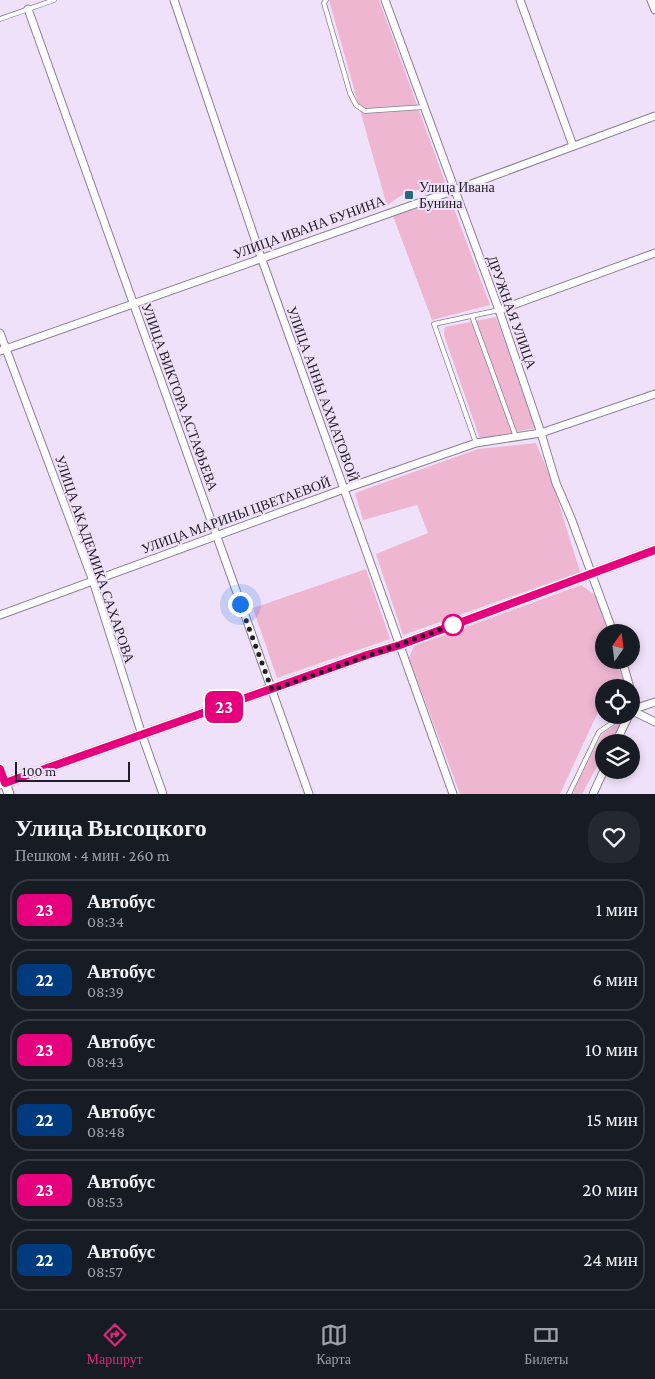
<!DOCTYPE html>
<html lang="ru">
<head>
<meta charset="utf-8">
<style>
  body { margin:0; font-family:"Crimson Pro",serif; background:#242831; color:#f1f3f6; height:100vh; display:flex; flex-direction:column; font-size:19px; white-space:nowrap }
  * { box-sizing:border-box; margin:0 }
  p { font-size:16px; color:#9ea1a6 }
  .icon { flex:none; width:28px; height:28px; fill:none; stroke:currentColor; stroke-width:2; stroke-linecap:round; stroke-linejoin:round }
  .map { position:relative; height:794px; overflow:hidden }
  .sheet { display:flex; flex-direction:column; background:#171b24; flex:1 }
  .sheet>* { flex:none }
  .badge { padding:0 10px; border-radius:8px; font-size:18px; line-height:32px }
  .needle { width:32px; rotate:14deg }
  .tools { position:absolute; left:595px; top:624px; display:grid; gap:10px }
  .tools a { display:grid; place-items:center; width:45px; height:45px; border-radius:50%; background:#171b24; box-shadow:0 2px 8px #0003; font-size:25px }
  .scale { position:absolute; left:15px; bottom:12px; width:115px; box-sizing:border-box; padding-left:5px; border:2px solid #221d26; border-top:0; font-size:14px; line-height:18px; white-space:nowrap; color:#221d26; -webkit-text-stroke:4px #efe1f9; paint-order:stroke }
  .you { position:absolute; width:25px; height:25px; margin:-12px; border:4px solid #fff; border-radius:50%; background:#1a73e8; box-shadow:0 0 0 8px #1a73e833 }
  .map>.badge { position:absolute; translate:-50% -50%; box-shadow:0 0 0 2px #fff }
  .round { display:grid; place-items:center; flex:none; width:52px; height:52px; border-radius:20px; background:#242831 }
  .headline { display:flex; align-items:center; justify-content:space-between; height:85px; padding:0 15px }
  h1 { font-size:24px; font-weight:600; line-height:38px }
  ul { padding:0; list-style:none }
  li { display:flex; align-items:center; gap:15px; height:62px; margin:0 10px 8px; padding:0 5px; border:2px solid #363941; border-radius:20px }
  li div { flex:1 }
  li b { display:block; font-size:19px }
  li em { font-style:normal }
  li .badge { min-width:55px; font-weight:700; text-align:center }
  .tab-bar { display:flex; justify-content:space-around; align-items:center; height:70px; border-top:1px solid #363941; background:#171b24; font-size:14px; color:#9ea1a6 }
  .tab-bar a { display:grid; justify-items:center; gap:2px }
  .tab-bar .selected { color:#db2777 }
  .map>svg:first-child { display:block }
</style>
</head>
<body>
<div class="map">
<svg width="655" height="794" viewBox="0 0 655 794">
  <rect width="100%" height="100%" fill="#efe1f9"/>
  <!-- green -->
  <g fill="#eeb6d1">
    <path d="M329 0H379L445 182 441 189C415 190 408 188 387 206Z"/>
    <path d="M450 198 490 305 432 320 393 216Z"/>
    <path d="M496 317 535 428 480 439 444 335 445 327Z"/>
    <path d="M536 443 553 484 580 572 403 635 376 554 428 533 417 505 363 520 355 493 478 449Z"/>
    <path d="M366 569 390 639 277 678 253 608Z"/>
    <path d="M581 585 595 595 608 632H604V660H616L625 687 604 688V708L598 712 560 794H460L409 658 414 646Z"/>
    <path d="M622 721 610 742H604V754L582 794H571L603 733Z"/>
  </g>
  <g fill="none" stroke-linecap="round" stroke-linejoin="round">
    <!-- service casing -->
    <g stroke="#8c7f95" stroke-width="5.5">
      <g id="service">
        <path d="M326 0 324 3 350 93 356 105 365 111 424 107"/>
        <path d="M0 19 54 0"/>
        <path d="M472 316 516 437"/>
        <path d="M476 443 434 324 499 310"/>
        <path d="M569 794 599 732 624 715"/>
      </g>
    </g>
    <!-- minor casing -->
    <g stroke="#8c7f95" stroke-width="9">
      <g id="minor">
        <path d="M174 0 261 257 453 794"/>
        <path d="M385 0 499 310 541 433 556 483 571 518 613 632"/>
        <path d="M520 0 573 146"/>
        <path d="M651 0 655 10"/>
        <path d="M28 9 309 794"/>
        <path d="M499 310 655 253"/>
        <path d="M0 333 93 581 142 735 163 794"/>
        <path d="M0 351 455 190 655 116"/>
        <path d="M0 615 344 489 476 443 541 433 655 394"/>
        <path d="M622 660 630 688"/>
        <path d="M631 710 655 722"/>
        <path d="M631 710 655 702"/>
        <path d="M616 742 629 715"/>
        <path d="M0 769 5 783 0 785"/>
        <path d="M593 794 604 770"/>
      </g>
    </g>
    <!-- tertiary casing -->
    <g stroke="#8c7f95" stroke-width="11">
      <path id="tertiary" d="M9 794 5 783 367 655 400 645 655 550"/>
    </g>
    <!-- service -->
    <use href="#service" stroke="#fff" stroke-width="4"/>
    <!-- minor -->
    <use href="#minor" stroke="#fff" stroke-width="7"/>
    <!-- tertiary -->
    <use href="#tertiary" stroke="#fff" stroke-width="9"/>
  </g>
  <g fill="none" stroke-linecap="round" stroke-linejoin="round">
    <!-- line casing -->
    <g stroke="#fff" stroke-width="11">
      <path id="line" d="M0 769 5 783 367 655 400 645 655 550"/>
    </g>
    <!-- line -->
    <use href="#line" stroke="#e6007e" stroke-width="8"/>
    <!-- walk -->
    <path stroke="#221d26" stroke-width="5" stroke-dasharray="0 9" d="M240 604 272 690C335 667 398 646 460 622L453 625"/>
  </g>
  <!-- markers -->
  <rect fill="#246879" stroke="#efe1f9" stroke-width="2" x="404" y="190" width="10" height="10" rx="2.5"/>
  <circle fill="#fff" stroke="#e6007e" stroke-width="2.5" cx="453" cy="625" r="10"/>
  <g text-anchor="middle" stroke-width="4" stroke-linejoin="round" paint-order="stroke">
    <!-- poi labels -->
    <g font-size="14" fill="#221d26" stroke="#efe1f9" text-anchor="start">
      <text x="419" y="192">Улица Ивана<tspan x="419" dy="16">Бунина</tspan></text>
    </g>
    <!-- street labels -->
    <g font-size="14" fill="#221d26" stroke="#efe1f9">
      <text transform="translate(309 227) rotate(-20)" y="5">УЛИЦА ИВАНА БУНИНА</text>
      <text transform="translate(512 312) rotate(70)" y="5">ДРУЖНАЯ УЛИЦА</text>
      <text transform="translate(323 394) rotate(70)" y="5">УЛИЦА АННЫ АХМАТОВОЙ</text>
      <text transform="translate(180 397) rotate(70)" y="5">УЛИЦА ВИКТОРА АСТАФЬЕВА</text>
      <text transform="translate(236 515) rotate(-20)" y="5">УЛИЦА МАРИНЫ ЦВЕТАЕВОЙ</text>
      <text transform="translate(95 559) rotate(71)" y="5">УЛИЦА АКАДЕМИКА САХАРОВА</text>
    </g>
  </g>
</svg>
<div class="tools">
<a><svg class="needle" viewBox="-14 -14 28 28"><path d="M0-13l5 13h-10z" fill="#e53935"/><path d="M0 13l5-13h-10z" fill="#9ea1a6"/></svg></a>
<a><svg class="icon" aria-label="locate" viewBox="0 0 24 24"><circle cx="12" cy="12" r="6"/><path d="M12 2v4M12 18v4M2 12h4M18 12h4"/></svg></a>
<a><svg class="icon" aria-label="layers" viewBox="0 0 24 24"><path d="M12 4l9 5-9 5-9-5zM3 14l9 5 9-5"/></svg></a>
</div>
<div class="scale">100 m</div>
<div class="you" style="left:240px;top:604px"></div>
<b class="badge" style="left:224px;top:707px;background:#e6007e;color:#fff">23</b>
</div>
<section class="sheet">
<div class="headline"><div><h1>Улица Высоцкого</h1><p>Пешком · 4 мин · 260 m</p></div><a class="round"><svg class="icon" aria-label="heart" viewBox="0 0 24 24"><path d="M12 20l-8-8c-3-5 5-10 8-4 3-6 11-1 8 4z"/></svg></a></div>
<ul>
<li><span class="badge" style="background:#e6007e;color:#fff">23</span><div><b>Автобус</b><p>08:34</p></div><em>1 мин</em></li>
<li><span class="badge" style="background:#003b80;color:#fff">22</span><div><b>Автобус</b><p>08:39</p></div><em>6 мин</em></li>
<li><span class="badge" style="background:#e6007e;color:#fff">23</span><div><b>Автобус</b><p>08:43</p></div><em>10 мин</em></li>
<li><span class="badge" style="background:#003b80;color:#fff">22</span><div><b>Автобус</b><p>08:48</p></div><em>15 мин</em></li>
<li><span class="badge" style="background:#e6007e;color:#fff">23</span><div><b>Автобус</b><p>08:53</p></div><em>20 мин</em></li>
<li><span class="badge" style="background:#003b80;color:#fff">22</span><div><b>Автобус</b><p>08:57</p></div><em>24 мин</em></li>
</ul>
</section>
<nav class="tab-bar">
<a class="selected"><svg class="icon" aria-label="directions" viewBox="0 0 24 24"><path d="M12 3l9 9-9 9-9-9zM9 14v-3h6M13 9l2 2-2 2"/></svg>Маршрут</a>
<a><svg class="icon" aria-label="map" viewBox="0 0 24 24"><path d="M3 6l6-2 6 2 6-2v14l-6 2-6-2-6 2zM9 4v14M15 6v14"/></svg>Карта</a>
<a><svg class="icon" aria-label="tickets" viewBox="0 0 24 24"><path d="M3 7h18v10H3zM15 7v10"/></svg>Билеты</a>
</nav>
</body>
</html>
